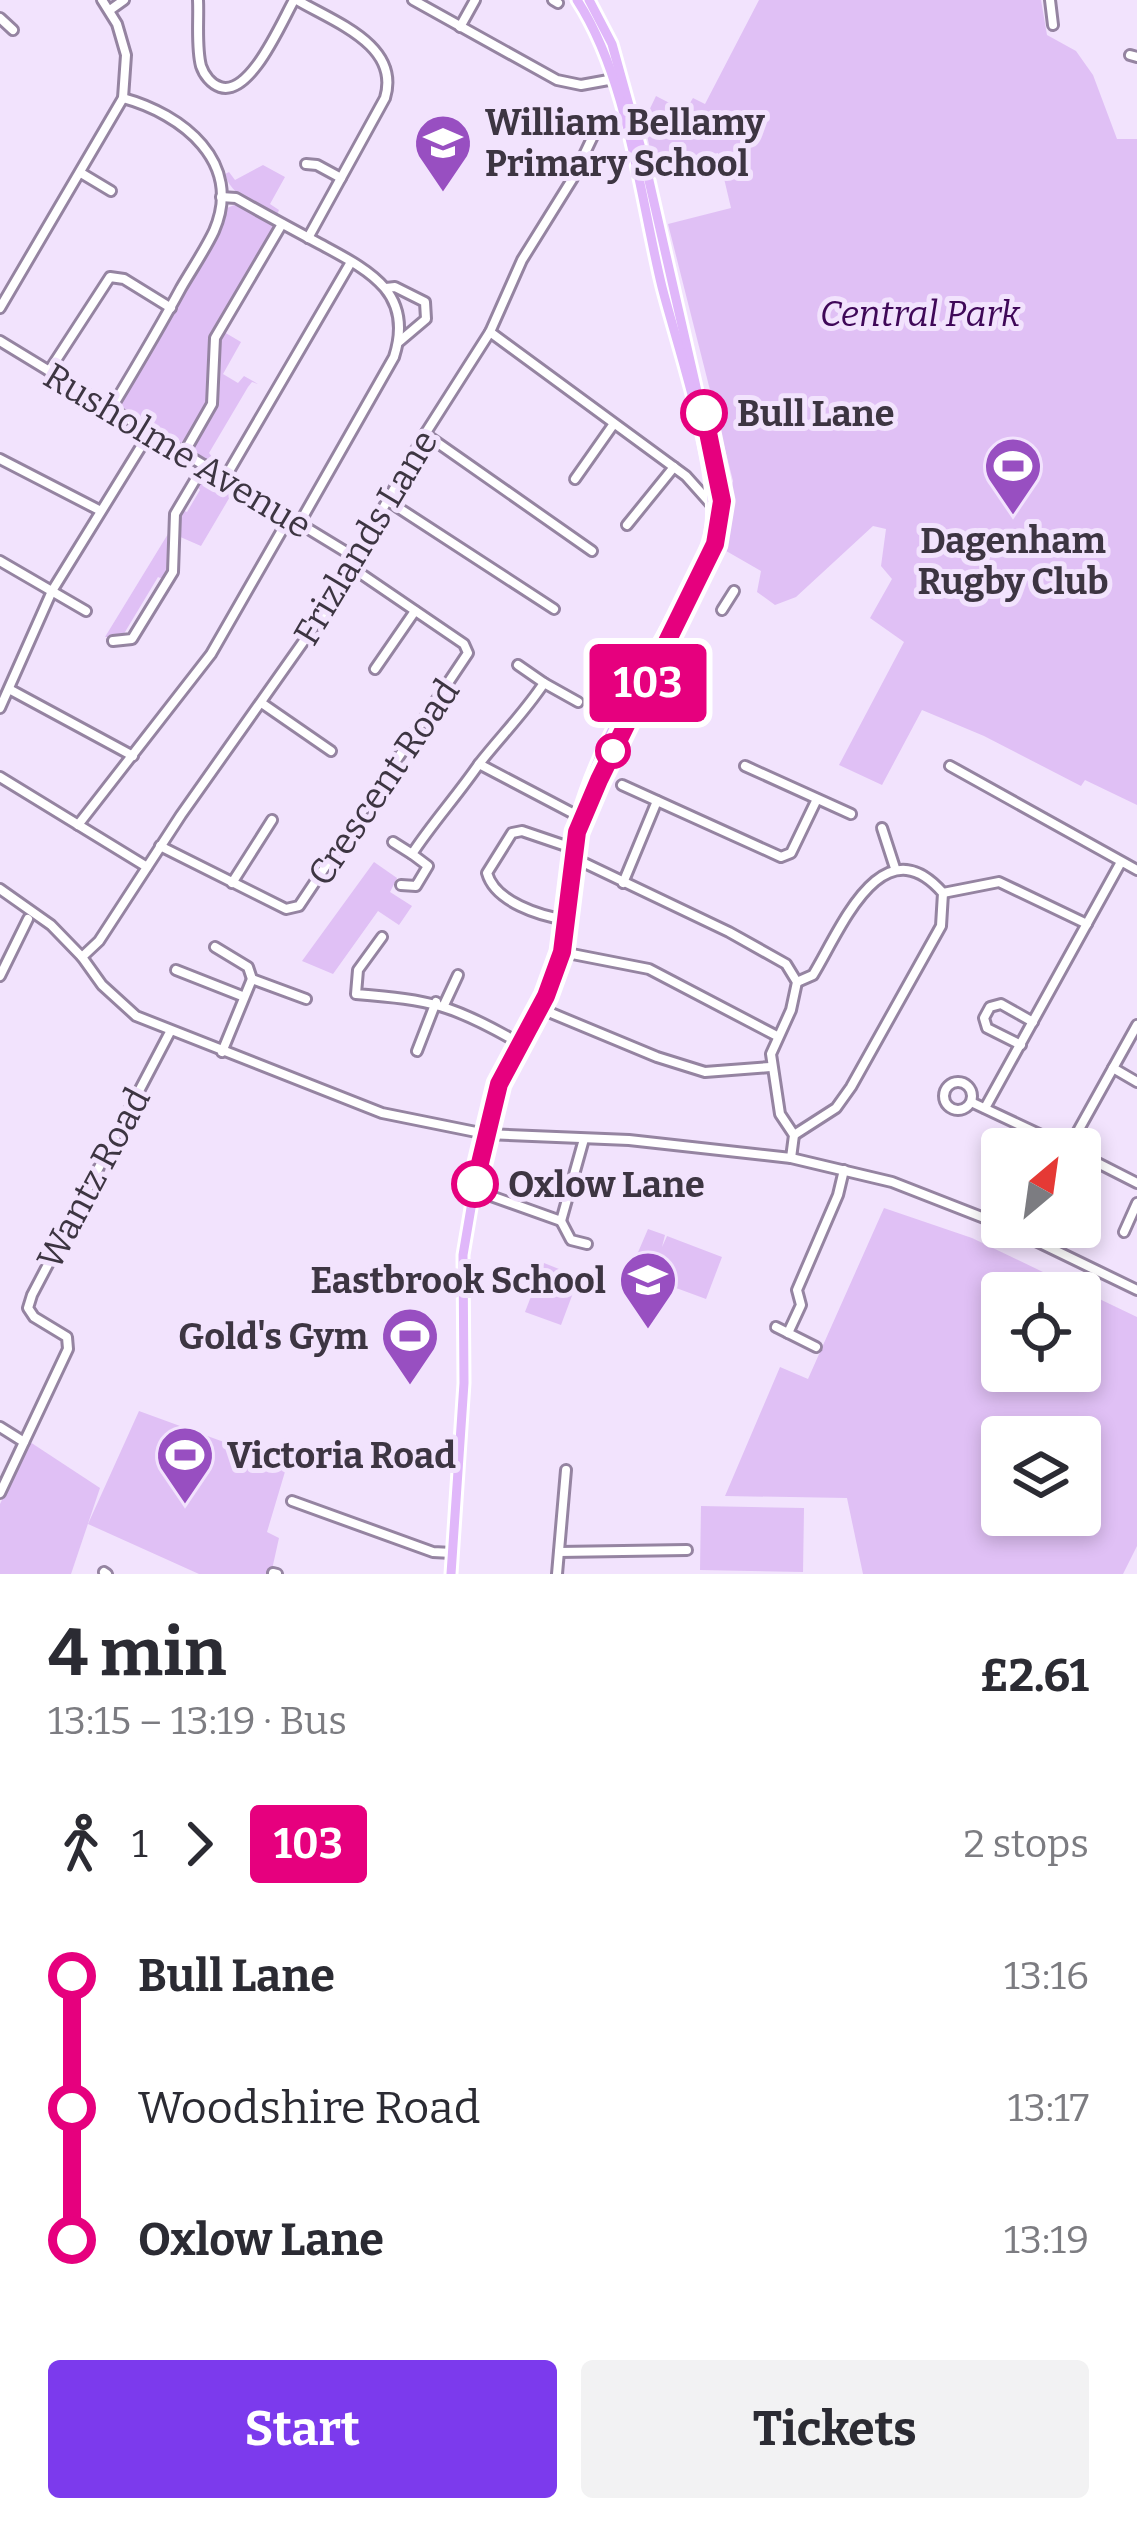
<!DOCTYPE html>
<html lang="en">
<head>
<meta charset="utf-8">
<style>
  body { margin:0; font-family:Bitter,serif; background:#f2f2f3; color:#2b2b33; height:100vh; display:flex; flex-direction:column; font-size:45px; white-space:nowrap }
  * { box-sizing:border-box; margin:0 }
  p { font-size:39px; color:#7c7c81 }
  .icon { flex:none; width:66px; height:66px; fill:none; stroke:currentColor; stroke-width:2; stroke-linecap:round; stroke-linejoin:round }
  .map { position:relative; height:1574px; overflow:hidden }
  .panel { display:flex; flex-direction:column; background:#fff; flex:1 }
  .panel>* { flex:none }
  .badge { padding:0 24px; border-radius:9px; font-size:42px; line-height:78px }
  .needle { width:78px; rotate:29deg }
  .buttons { position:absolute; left:981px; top:1128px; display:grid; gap:24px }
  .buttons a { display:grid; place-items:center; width:120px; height:120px; border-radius:12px; background:#fff; box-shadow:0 6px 18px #0003; font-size:60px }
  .map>.badge { position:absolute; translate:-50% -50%; box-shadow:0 0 0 6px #fff }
  .legs { display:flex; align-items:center; gap:18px; height:132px; padding:0 48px; font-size:39px }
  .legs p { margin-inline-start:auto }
  .head { display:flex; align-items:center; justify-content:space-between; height:204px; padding:0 48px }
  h1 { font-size:66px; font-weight:700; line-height:90px }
  .primary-button { display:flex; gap:24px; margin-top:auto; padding:24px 48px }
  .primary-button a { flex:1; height:138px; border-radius:12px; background:#7c3aed; color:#fff; font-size:48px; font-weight:700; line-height:138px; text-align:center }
  .primary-button a+a { background:#f2f2f3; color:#2b2b33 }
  ul { padding:0 48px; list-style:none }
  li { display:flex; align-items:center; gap:42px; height:132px; font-size:45px }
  li i { display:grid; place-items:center; width:18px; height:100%; margin:0 15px; background:currentColor }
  li i::after { content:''; width:30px; height:30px; margin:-15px; border:9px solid; border-radius:50%; background:#fff }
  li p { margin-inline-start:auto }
  li:first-child i { background:linear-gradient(#0000 50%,currentColor 0) }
  li:last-child i { background:linear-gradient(currentColor 50%,#0000 0) }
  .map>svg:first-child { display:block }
</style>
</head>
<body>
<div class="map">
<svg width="1137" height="1574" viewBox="0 0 1137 1574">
  <rect width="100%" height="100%" fill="#f2e3fd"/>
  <!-- green -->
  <g fill="#e0c0f5" fill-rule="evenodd">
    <path d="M759 0H1041L1047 35 1076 51 1093 75 1117 139H1137V805L1085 780 1081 786 984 736 922 710 882 785 839 765 904 642 870 618 892 579 881 566 886 529 873 526 796 597 775 605 757 592 761 571 721 548 733 481 668 224 731 208 718 153 654 168 644 121 656 96 685 111 693 98 705 104Z"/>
    <path d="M263 165 285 177 270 204 279 210 277 215C257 204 231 197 225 174L229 172 235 180Z"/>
    <path d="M239 203 272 223 274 228 210 340V401L187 442 180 443 123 410 121 402 213 245 227 208Z"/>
    <path d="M224 332 241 342 223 374 238 383 244 376 258 384 252 382 248 387 209 453 221 468 197 454 194 447 218 402 216 350Z"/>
    <path d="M210 476 245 497 231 495 201 546 178 536 182 510 187 512 200 490 196 486 203 477Z"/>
    <path d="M171 529V565L165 580 158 577 122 637H105Z"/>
    <path d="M374 862 397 878 390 892 412 906 399 925 378 911 333 974 302 961Z"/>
    <path d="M884 1208 972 1238 1137 1317V1546L1123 1574H863L847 1498 725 1496 780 1367 808 1379ZM1002 1293H1080V1371H1002ZM1002 1437H1080V1515H1002Z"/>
    <path d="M648 1229 665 1235 662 1247 667 1236 722 1257 706 1299 630 1271Z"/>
    <path d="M544 1263 579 1277 561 1325 525 1312Z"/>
    <path d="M139 1411 287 1465 267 1532 279 1538 271 1574H199L88 1524Z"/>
    <path d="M30 1442 100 1488 71 1574H0V1504Z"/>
    <path d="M701 1506 804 1508 803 1572 700 1570Z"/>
  </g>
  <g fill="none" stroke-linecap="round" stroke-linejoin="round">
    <!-- minor casing -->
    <g stroke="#9584a1" stroke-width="14">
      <g id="minor">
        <path d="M198 0C199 20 196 47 201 66 204 75 211 84 220 87 250 97 281 23 294 0"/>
        <path d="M297 0C334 22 401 45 385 98L308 238"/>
        <path d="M413 0 557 80 581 85 614 79"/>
        <path d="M553 0 558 3"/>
        <path d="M1050 0 1053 25"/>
        <path d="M110 10 124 0"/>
        <path d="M0 18 13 30"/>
        <path d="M460 27 475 0"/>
        <path d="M1130 55 1137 57"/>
        <path d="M306 164 317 165 341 178"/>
        <path d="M81 173 111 191"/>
        <path d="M221 197 236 198C264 214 292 229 320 244 368 270 415 292 394 357L299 524"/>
        <path d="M386 288 395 287 425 302 426 319 400 341"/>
        <path d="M0 308 123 98 126 55 117 24 102 0"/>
        <path d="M490 332 686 476 711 504"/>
        <path d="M0 341 356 558"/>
        <path d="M49 371 110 277 124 279 171 308"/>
        <path d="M111 409C135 369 159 329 181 288 192 269 205 250 214 231 244 162 182 114 123 98"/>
        <path d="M425 434 592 551"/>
        <path d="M184 453 212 404 215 338 282 224"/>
        <path d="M0 459 99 510"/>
        <path d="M225 478 351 262"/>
        <path d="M575 479 613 425"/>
        <path d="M388 501 554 609"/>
        <path d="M627 525 674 467"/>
        <path d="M0 561 86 611"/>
        <path d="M722 610 734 591"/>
        <path d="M113 641 132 639 173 572 175 514 204 465"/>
        <path d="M375 669 415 611"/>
        <path d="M610 676 636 685"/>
        <path d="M544 683 578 702"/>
        <path d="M9 689 133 756"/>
        <path d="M263 704 331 751"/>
        <path d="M0 708 52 591 150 432"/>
        <path d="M479 764C501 736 525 712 544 683L518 665"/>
        <path d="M745 766 851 814"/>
        <path d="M950 766 1137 870"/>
        <path d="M0 777 147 867"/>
        <path d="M622 785 781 857 791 853 817 799"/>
        <path d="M78 825 211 654 289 518"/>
        <path d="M882 828 895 868"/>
        <path d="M393 842 412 854"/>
        <path d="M160 846 286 909 299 906 468 653 464 644 351 567"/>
        <path d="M574 858 729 932 786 964 797 982 791 1010 771 1054 780 1114 794 1135 791 1158"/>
        <path d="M232 883 272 820"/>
        <path d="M623 883 657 801"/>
        <path d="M401 885 416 886 428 866 412 854C433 822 457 796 479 764L578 816"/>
        <path d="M0 889 51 925 82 957 102 985 136 1016 382 1113 486 1134 629 1140 791 1158 892 1182 1002 1225"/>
        <path d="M943 893 999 882 1087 924"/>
        <path d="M567 920C540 916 495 902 487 873L512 833 522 831 575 849"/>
        <path d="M382 937 358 970 356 994C432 1000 453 1005 519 1043"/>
        <path d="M215 947 248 967 252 979 306 999"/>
        <path d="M562 952 649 969 777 1036"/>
        <path d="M82 957 99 941 181 815 325 611 425 434 490 332 522 260 573 178 594 134 601 126 629 115"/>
        <path d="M176 970 242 996"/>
        <path d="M0 976 28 919"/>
        <path d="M444 1005 458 975"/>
        <path d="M539 1008 657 1057 705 1072 770 1067"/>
        <path d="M1021 1045 987 1028 984 1018 990 1007 1001 1004 1033 1022"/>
        <path d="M417 1051 436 1002"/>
        <path d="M222 1052 252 979"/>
        <path d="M1113 1068 1137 1082"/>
        <circle cx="958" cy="1096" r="14"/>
        <path d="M971 1102 1069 1148"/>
        <path d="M985 1108 1121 862"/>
        <path d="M794 1135 836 1108 851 1087 941 926 943 893C882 823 841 929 813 975L797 982"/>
        <path d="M1068 1149 1137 1025"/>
        <path d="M1080 1154 1137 1183"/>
        <path d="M474 1190 561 1221 584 1139"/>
        <path d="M561 1221 571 1240 587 1244"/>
        <path d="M1007 1227 1137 1290"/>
        <path d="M1124 1232 1137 1203"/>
        <path d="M776 1327 816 1347"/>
        <path d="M788 1333 801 1305 797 1290 838 1195 844 1170"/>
        <path d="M0 1427 24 1442"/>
        <path d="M0 1493 68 1349 67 1337 34 1317 28 1308 32 1295 170 1032"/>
        <path d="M292 1501 433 1552 452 1553"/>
        <path d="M559 1552 687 1550"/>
        <path d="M104 1572 107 1574"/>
        <path d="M273 1573 277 1574"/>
        <path d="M557 1574 566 1470"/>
      </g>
    </g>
    <!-- major casing -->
    <g stroke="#fff" stroke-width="15">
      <g id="major">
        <path d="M580 826C605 772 630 718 657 665 682 614 720 561 722 501L645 163 612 44 589 0"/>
        <path d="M451 1574 464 1383 463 1255 479 1161 499 1083 546 996 562 952 578 816C597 749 635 687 668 626 684 597 702 569 710 536 724 481 677 346 662 287 640 197 628 78 577 0"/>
      </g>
    </g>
    <!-- minor -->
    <use href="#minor" stroke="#fff" stroke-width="8"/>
    <!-- major -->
    <use href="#major" stroke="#e0b7fa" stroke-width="9"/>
  </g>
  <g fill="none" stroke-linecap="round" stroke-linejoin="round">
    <!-- line-1 casing -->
    <g stroke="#fff" stroke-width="27">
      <path id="line-1" d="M475 1184 499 1084 546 996 562 952 577 832 599 780 715 544 722 501 704 413"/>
    </g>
    <!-- line-1 -->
    <use href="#line-1" stroke="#e6007e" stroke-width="18"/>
  </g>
  <!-- icons -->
  <defs>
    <g id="school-pin" transform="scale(3)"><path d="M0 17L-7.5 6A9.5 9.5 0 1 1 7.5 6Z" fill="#984fc1" stroke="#f2e3fd"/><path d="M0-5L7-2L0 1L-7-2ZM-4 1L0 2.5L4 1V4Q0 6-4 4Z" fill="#fff"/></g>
    <g id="stadium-pin" transform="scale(3)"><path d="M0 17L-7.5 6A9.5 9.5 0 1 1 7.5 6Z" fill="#984fc1" stroke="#f2e3fd"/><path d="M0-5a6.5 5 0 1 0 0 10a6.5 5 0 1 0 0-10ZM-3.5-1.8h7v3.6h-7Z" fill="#fff"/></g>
  </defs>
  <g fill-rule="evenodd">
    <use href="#school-pin" x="443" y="143"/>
    <use href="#stadium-pin" x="1013" y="466"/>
    <use href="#school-pin" x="648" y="1280"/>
    <use href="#stadium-pin" x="410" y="1336"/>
    <use href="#stadium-pin" x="185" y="1455"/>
  </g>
  <!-- markers -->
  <g fill="#fff" stroke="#e6007e" stroke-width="6">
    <circle cx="704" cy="413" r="21"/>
    <circle cx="613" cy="751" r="15"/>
    <circle cx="475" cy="1184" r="21"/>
  </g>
  <g text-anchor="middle" stroke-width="10" stroke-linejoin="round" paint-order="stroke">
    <!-- poi labels -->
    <g font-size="36" font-weight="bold" fill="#3d3542" stroke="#f2e3fd" text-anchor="start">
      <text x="485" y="135">William Bellamy<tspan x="485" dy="41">Primary School</tspan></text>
      <text x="1013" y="553" text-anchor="middle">Dagenham<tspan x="1013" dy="41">Rugby Club</tspan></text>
      <text x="606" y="1293" text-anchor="end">Eastbrook School</text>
      <text x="368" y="1349" text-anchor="end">Gold's Gym</text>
      <text x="227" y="1468">Victoria Road</text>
    </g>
    <!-- park labels -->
    <g font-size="36" font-style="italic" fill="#3f0858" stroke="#f2e3fd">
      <text x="920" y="326">Central Park</text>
    </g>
    <!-- stop labels -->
    <g font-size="36" font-weight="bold" fill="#3d3542" stroke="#f2e3fd" text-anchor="start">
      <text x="737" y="426">Bull Lane</text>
      <text x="508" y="1197">Oxlow Lane</text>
    </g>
    <!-- street labels -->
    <g font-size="36" fill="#3d3542" stroke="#f2e3fd">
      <text transform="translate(178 450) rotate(31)" y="13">Rusholme Avenue</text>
      <text transform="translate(365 537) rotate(-59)" y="13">Frizlands Lane</text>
      <text transform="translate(383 782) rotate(-56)" y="13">Crescent Road</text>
      <text transform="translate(93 1178) rotate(-62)" y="13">Wantz Road</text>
    </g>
  </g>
</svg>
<div class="buttons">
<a><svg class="needle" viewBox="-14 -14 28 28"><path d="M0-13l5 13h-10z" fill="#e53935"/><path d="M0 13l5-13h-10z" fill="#7c7c81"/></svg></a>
<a><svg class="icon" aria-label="locate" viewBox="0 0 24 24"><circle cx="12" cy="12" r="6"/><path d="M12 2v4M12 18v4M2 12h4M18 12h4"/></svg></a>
<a><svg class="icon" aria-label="layers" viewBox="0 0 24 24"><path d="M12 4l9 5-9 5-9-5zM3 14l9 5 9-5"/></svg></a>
</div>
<b class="badge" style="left:648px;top:683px;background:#e6007e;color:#fff">103</b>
</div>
<section class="panel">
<div class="head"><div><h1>4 min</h1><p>13:15 – 13:19 · Bus</p></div><b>£2.61</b></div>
<div class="legs"><svg class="icon" aria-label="walk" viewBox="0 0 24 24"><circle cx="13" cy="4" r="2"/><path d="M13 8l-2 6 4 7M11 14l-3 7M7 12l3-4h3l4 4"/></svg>1<svg class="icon" aria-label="forward" viewBox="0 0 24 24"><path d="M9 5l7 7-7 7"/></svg><b class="badge" style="background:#e6007e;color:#fff">103</b><p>2 stops</p></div>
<ul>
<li><i style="color:#e6007e"></i><b>Bull Lane</b><p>13:16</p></li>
<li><i style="color:#e6007e"></i><span>Woodshire Road</span><p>13:17</p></li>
<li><i style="color:#e6007e"></i><b>Oxlow Lane</b><p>13:19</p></li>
</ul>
<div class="primary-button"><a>Start</a><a>Tickets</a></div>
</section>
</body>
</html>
